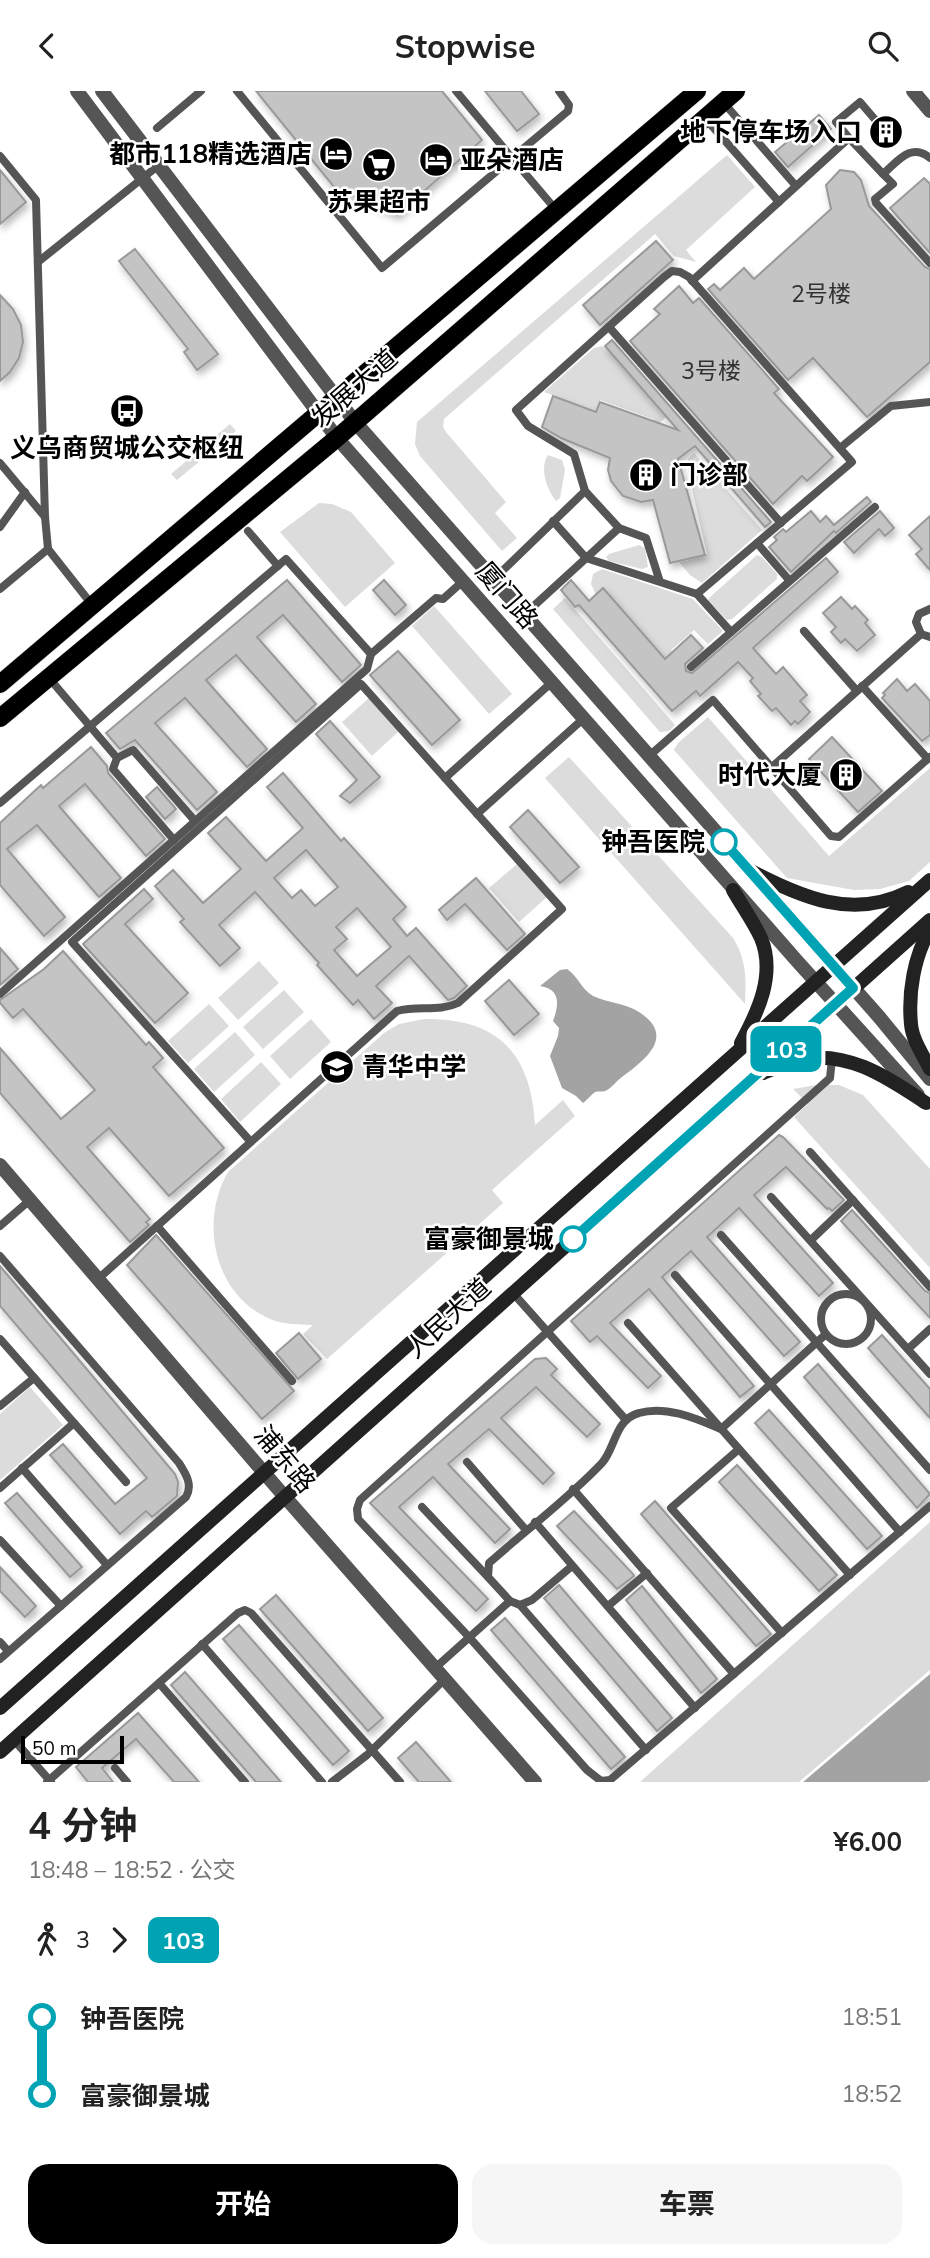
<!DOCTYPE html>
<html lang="zh">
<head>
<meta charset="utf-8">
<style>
  body { margin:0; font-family:Mulish,"Noto Sans SC",sans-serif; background:#f6f6f6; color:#222; height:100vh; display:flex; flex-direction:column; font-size:26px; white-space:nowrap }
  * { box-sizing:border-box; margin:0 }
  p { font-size:23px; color:#767676 }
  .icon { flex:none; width:38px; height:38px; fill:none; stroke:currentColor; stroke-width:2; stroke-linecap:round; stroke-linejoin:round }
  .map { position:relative; height:1691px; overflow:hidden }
  .details { display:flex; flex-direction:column; background:#fff; flex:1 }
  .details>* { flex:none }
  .badge { padding:0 14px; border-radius:10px; font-size:24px; line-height:46px }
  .scale { position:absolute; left:21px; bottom:18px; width:103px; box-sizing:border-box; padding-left:7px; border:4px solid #000; border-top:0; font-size:19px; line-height:24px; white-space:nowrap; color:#000; -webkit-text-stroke:5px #fff; paint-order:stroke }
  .map>.badge { position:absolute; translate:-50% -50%; box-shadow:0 0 0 4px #fff }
  .legs { display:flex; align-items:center; gap:10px; height:77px; padding:0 28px; font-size:23px }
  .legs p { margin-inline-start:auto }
  .overview { display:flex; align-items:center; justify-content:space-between; height:119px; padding:0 28px }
  h1 { font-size:38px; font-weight:700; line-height:52px }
  .primary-button { display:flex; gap:14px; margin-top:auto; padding:14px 28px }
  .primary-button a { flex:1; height:80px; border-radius:21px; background:#000; color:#fff; font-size:28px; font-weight:700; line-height:80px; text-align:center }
  .primary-button a+a { background:#f6f6f6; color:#222 }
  ul { padding:0 28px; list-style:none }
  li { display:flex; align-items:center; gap:24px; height:77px; font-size:26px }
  li i { display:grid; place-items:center; width:10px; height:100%; margin:0 9px; background:currentColor }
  li i::after { content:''; width:18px; height:18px; margin:-9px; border:5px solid; border-radius:50%; background:#fff }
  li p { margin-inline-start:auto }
  li:first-child i { background:linear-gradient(#0000 50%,currentColor 0) }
  li:last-child i { background:linear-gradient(currentColor 50%,#0000 0) }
  header { display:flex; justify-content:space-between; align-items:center; height:91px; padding:0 28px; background:#fff; font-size:32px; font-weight:700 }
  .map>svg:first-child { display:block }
</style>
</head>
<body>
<header><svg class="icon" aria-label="back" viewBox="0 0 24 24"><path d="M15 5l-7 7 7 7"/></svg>Stopwise<svg class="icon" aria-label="search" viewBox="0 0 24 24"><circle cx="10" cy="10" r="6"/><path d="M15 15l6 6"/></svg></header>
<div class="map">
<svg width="930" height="1691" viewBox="0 0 930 1691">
  <defs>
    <filter id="shadow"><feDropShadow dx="2.5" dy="4.5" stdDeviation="3.5" flood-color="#0004"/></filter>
  </defs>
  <rect width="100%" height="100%" fill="#fff"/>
  <!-- green -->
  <g fill="#dcdcdc">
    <path d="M727 64 755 96 686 159 696 171 674 165 655 143 444 328 443 336 446 341 506 411 495 422 517 447 502 460 420 365 415 353 417 331Z"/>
    <path d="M602 255 608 259 667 325 659 333H656L653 328 600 309 596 320 544 301 594 257Z"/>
    <path d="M230 333 236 340 177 389 171 383Z"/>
    <path d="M694 362 762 439 702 492 690 484 679 471 707 463 688 381V368Z"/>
    <path d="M548 364 562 369 565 379 560 407 556 410C547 399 539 377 548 364Z"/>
    <path d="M319 412 332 413 351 421 395 472 345 516 280 441Z"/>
    <path d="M639 454 645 457 648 476 642 478 609 470 606 466 609 463Z"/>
    <path d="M757 464 762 466 777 483V488L732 528 727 529 708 509 709 507Z"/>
    <path d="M602 478 693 508 723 540 708 553 694 539 671 559 682 572 674 579 596 504 591 493 593 483Z"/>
    <path d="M565 507 675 634 669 640 660 641 553 518Z"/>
    <path d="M434 515 512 603 489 623 412 535Z"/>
    <path d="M369 607 399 640 372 665 342 631Z"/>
    <path d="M708 626 829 765 930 677V771L909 790 880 798 854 799 787 787 674 659 678 652Z"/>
    <path d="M569 666 733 847C747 869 746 889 745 913L545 687Z"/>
    <path d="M517 773 547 806 519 831 489 797Z"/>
    <path d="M259 870 279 892 238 929 218 907Z"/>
    <path d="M284 899 304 921 263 958 243 936Z"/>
    <path d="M209 913 229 935 188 972 168 950Z"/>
    <path d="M311 928 331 951 290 988 270 965Z"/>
    <path d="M424 928C498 927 531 962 535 1034L563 1009 575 1025 492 1099 503 1112 327 1268 303 1243 313 1234C298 1233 284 1234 270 1228 214 1204 199 1131 228 1081L384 942 399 933Z"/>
    <path d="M235 941 255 964 214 1001 194 978Z"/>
    <path d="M261 971 281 993 240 1031 221 1008Z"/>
    <path d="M816 994H839L863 1004 930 1078V1177L794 1026 808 1013 793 998Z"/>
    <path d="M30 1296 63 1334 0 1389V1323Z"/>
    <path d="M930 1431V1579L799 1691H640Z"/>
  </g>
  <!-- water -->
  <g fill="#a3a3a3">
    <path d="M567 878C578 885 581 898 593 905 608 912 625 912 639 921 676 945 646 968 622 986 617 989 611 998 605 1000 602 1001 598 1000 595 1001 591 1004 587 1009 583 1012L576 1005 562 997 550 965 558 945 559 937 553 930C559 914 561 898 540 895L560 879Z"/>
    <path d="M930 1583V1689L927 1691H803Z"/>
  </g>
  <!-- building -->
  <g fill="#c4c4c4" stroke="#999" stroke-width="2" fill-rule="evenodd" filter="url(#shadow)">
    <path d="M256 0H442L482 49 397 124 334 96Z"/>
    <path d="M485 0H521L539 23 517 40Z"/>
    <path d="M819 24 831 38 788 76 775 61Z"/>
    <path d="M0 79 26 111 0 133Z"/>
    <path d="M840 79 854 81 861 89 869 115 925 176 930 178V271L867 326 813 267 788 289 708 198 714 193 720 199 744 177 754 188 831 118 826 94Z"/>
    <path d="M924 87 930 93V162L890 117Z"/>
    <path d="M656 150 673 169 600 234 583 214Z"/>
    <path d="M135 158 218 263 197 279 184 261 188 258 119 170Z"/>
    <path d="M679 195 693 212 699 207 779 298 774 302 833 366 807 390 802 385 773 413 630 250 660 223 654 218Z"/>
    <path d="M0 204 13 218 21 234 23 251 19 267 10 281 0 290Z"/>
    <path d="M612 249 771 431 765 436 695 355 678 368 705 464 670 472 653 409 641 411 623 405 611 390 608 379 610 367 561 347 542 336 553 305 596 321 600 311 678 339 605 255Z"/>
    <path d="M867 406 871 411 836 442 834 440 791 481 769 456 777 449 774 446 783 438 786 441 811 420 820 431 826 425 834 434Z"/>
    <path d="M880 420 894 437 885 445 879 438 854 462 844 451Z"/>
    <path d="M930 425V479L916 463 922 458 909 444Z"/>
    <path d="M826 467 838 481 753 557 776 583 783 576 807 604 800 610 810 621 798 633 795 630 791 634 776 617 772 620 758 605 761 603 750 590 753 587 738 571 700 605 696 600 672 620 579 514 575 516 561 499 571 489 589 510 603 497 665 568 691 544 703 557 685 573 686 580 692 582Z"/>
    <path d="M287 489 361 574 342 591 283 524 257 546 316 613 296 631 236 564 206 589 267 658 247 676 185 607 155 632 217 701 197 719 135 649 120 658 106 642Z"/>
    <path d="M384 489 406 514 395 524 373 499Z"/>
    <path d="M841 506 852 518 855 515 868 529 865 532 875 544 857 560 845 548 841 552 831 541 836 536 823 522Z"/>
    <path d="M398 560 460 629 432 654 370 584Z"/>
    <path d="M897 588 907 600 915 593 930 610V644L922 650 882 607 885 604 883 602Z"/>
    <path d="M330 630 380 686 350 712 340 705 357 689 316 643Z"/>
    <path d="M832 646 882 700 858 721 809 668Z"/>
    <path d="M91 656 107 675 108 682 165 748 146 765 85 693 59 715 121 787 99 806 37 734 7 758 65 826 44 845 0 794V732L41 694 43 697Z"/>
    <path d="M283 682 341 750 344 747 406 816 393 828 407 845 416 837 467 895 454 907 448 909 409 865 376 895 392 912 374 928 358 909 353 914 317 874 319 872 255 801 219 834 240 857 220 875 180 831 184 828 155 795 173 779 203 812 241 778 208 742 226 726 266 770 303 737 267 696ZM306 759 338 796 315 815 301 799 292 807 274 787ZM357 817 391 856 357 885 334 859 347 848 336 836Z"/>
    <path d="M157 696 176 718 165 728 146 706Z"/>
    <path d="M528 719 579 776 560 792 510 736Z"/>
    <path d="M476 787 525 843 507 859 465 813 447 829 439 819Z"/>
    <path d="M144 798 153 808 125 833 188 902 155 932 83 853Z"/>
    <path d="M0 857 18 878 0 894Z"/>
    <path d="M63 860 146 954 149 951 163 967 153 976 224 1057 169 1105 109 1037 87 1056 150 1128 146 1131 149 1134 130 1151 0 1002V957L61 1028 95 999 23 918 13 927 0 912V909L44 878Z"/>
    <path d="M509 889 539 923 514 944 485 910Z"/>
    <path d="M779 1044 783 1046 844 1109 832 1120 829 1117 827 1118 786 1076 754 1104 833 1192 819 1205 739 1117 707 1146 800 1251 784 1265 691 1160 662 1186 754 1295 740 1306 649 1198 610 1232 661 1285 648 1297 597 1245 590 1251 571 1230Z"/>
    <path d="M852 1119 925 1200 930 1202V1227L841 1130Z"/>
    <path d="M156 1144 294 1300 262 1328 127 1174Z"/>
    <path d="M0 1175 175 1383 178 1391 177 1405 152 1426 146 1420 120 1443 50 1364 63 1353 115 1413 147 1387 0 1215Z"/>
    <path d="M299 1242 321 1268 298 1288 276 1262Z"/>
    <path d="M882 1244 930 1298V1327L868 1257Z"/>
    <path d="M546 1267 557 1278 551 1284 600 1333 587 1346 536 1296 501 1327 554 1382 543 1393 489 1338 448 1373 510 1438 495 1452 433 1386 399 1416 488 1508 476 1520 370 1412 535 1268Z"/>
    <path d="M818 1273 930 1403 917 1417 804 1286Z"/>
    <path d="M769 1319 882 1445 867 1458 755 1332Z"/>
    <path d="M737 1374 837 1484 819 1500 719 1391Z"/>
    <path d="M17 1402 82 1476 70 1486 5 1412Z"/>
    <path d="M655 1410 771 1543 756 1555 641 1423Z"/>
    <path d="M574 1420 633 1483 634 1485 617 1498 557 1435Z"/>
    <path d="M0 1476 36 1515 25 1526 0 1500Z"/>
    <path d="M559 1494 672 1627 657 1640 544 1507Z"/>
    <path d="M642 1495 717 1588 701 1602 626 1509Z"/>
    <path d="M276 1504 383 1627 368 1640 260 1518Z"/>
    <path d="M505 1527 625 1666 611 1678 491 1539Z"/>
    <path d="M239 1534 349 1660 333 1674 223 1548Z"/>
    <path d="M185 1581 281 1691H256L171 1594Z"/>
    <path d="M138 1622 199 1691H174L136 1648 102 1677 113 1691H88L76 1676Z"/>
    <path d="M416 1651 451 1691H419L398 1667Z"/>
  </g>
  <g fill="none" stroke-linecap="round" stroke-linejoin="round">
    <!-- primary casing -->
    <g stroke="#dbdbdb" stroke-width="19">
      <g id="primary">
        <path d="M0 593 697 0"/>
        <path d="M0 627 337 347 736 0"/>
      </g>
    </g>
    <!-- service -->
    <g stroke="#555" stroke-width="8">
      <path d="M237 0 382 177 512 67 456 0"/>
      <path d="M723 11 796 95"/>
      <path d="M705 27 779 111"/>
      <path d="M157 37 201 0"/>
      <path d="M849 47 836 31 860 11 878 32"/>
      <path d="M0 65 36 109 45 426 48 458 93 515"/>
      <path d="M883 83 893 93 875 108 876 112 930 172"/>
      <path d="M557 120 512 67 568 20 569 14 559 0"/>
      <path d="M38 171 159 74"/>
      <path d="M692 190 849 47 883 83C898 70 911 51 930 67"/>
      <path d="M609 236 781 432"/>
      <path d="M840 357 891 315 930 311"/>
      <path d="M0 372 45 426"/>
      <path d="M553 430 586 467 697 503 852 371 689 186 680 181 672 180 664 186 516 319 528 335 574 363 585 400 619 437 646 447 660 491"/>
      <path d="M0 436 25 401"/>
      <path d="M248 440 278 475"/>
      <path d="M757 452 789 489"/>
      <path d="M493 489 585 400"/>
      <path d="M0 498 48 458"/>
      <path d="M697 503 731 541"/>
      <path d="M930 518 919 523 916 531 921 543 930 546"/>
      <path d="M525 523 619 437"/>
      <path d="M804 540 857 600"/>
      <path d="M691 576 875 416"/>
      <path d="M49 587 117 667 113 678 174 749"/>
      <path d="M862 595 928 668"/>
      <path d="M649 665 713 609 831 745 839 746 930 666"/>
      <path d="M117 667 133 659 195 730"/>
      <path d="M772 676 921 543"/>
      <path d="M445 687 551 592"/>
      <path d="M0 712 286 468 371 563 436 507 443 508 462 491"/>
      <path d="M477 723 583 628"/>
      <path d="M0 903 367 578 371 563"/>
      <path d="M832 968 830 987 360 1409 357 1418 358 1428 469 1546 587 1679 601 1690 610 1689 930 1415"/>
      <path d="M810 1061 930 1196"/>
      <path d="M771 1106 930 1283"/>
      <path d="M0 1135 30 1109"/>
      <path d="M157 1135 292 1290"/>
      <path d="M721 1144 930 1379"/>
      <path d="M811 1149 853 1109"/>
      <path d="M0 1165 179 1372C186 1383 193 1394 186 1406L0 1568"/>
      <path d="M675 1184 900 1441"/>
      <path d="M98 1188 397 920C417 914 439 921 458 912L562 818 361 593 72 851 251 1051"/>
      <path d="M513 1202 626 1329"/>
      <circle cx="846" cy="1228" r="25"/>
      <path d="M628 1232 850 1484"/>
      <path d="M0 1248 74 1332 0 1397"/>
      <path d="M908 1258 930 1238"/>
      <path d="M0 1315 34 1287"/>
      <path d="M74 1332 126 1391"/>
      <path d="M739 1358 671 1417 782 1542"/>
      <path d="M467 1371 526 1439"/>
      <path d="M22 1377 107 1474"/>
      <path d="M573 1398 734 1583"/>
      <path d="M422 1416 488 1486"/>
      <path d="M535 1431 695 1617"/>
      <path d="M0 1449 61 1515"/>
      <path d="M572 1475 532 1509 520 1514 510 1510 488 1486 489 1472C525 1440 569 1407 602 1372 615 1358 615 1328 639 1322 666 1314 697 1328 721 1338L826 1243"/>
      <path d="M520 1514 646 1659"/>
      <path d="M608 1515 647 1482"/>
      <path d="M0 1551 8 1560"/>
      <path d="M202 1553 322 1691"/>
      <path d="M435 1577 510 1510"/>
      <path d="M159 1592 245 1691"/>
      <path d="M14 1649 51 1691"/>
      <path d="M115 1677 127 1691"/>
      <path d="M47 1691 238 1522 245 1519 251 1522 400 1691"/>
      <path d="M332 1691 367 1664 445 1588"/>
    </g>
    <!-- minor -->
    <path stroke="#555" stroke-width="14" d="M913 0 930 20"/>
    <!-- tertiary -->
    <g stroke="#555" stroke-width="14">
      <path d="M77 0 337 347 797 870 918 1004"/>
      <path d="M102 0 355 331 880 927 930 988"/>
      <path d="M0 1074 285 1406 535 1691"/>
    </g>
    <!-- secondary -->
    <g stroke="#222" stroke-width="14">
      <path d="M749 779C800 806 852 829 908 801"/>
      <path d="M733 799C742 815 753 830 761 847 776 883 758 921 741 952"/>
      <path d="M930 838C914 866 908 901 911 933 912 948 923 964 930 978"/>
      <path d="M763 982C775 978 787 971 799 969 847 958 888 987 926 1012"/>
      <path d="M0 1617 930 789"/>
      <path d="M0 1661 930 829"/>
    </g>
    <!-- primary -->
    <use href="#primary" stroke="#000" stroke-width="18"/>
  </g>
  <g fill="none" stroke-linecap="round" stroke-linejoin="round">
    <!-- line-1 casing -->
    <g stroke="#fff" stroke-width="16">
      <path id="line-1" d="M573 1148 853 897 724 751"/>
    </g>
    <!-- line-1 -->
    <use href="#line-1" stroke="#00a3b4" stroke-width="10"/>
  </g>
  <!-- icons -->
  <defs>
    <g id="building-disc" transform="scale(1.75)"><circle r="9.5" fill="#000" stroke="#fff"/><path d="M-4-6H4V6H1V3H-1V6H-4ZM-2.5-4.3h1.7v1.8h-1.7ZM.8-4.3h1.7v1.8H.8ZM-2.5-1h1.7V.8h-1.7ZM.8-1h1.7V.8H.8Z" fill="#fff"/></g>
    <g id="hotel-disc" transform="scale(1.75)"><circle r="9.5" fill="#000" stroke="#fff"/><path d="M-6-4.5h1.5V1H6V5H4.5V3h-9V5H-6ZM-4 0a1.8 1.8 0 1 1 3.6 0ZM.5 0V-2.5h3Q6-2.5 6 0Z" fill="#fff"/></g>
    <g id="supermarket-disc" transform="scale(1.75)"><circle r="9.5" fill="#000" stroke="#fff"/><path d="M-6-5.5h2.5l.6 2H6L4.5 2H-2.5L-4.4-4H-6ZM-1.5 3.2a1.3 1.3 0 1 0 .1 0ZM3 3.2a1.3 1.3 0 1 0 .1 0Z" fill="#fff"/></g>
    <g id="bus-disc" transform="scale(1.75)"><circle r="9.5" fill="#000" stroke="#fff"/><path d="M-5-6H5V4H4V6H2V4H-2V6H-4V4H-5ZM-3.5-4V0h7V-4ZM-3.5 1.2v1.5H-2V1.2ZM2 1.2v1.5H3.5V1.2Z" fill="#fff"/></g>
    <g id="school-disc" transform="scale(1.75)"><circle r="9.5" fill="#000" stroke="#fff"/><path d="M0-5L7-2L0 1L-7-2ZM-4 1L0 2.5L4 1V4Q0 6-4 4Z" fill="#fff"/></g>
  </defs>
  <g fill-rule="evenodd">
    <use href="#building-disc" x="886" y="41"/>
    <use href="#hotel-disc" x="336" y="63"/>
    <use href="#hotel-disc" x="436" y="69"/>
    <use href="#supermarket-disc" x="379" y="74"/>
    <use href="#bus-disc" x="127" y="320"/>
    <use href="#building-disc" x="646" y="384"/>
    <use href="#building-disc" x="846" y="684"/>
    <use href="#school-disc" x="337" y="976"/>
  </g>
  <!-- markers -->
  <g fill="#fff" stroke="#00a3b4" stroke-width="3.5">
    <circle cx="724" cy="751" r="12"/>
    <circle cx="573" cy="1148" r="12"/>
  </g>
  <g text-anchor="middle" stroke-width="5" stroke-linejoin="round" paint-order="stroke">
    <!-- number labels -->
    <g font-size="23" fill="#313131">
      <text x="821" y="211">2号楼</text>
      <text x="711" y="288">3号楼</text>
    </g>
    <!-- poi labels -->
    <g font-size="26" font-weight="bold" fill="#000" stroke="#fff" text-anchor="end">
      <text x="862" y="50">地下停车场入口</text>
      <text x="312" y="72">都市118精选酒店</text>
      <text x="460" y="78" text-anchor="start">亚朵酒店</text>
      <text x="379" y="120" text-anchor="middle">苏果超市</text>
      <text x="127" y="366" text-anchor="middle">义乌商贸城公交枢纽</text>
      <text x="670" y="393" text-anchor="start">门诊部</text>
      <text x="822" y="693">时代大厦</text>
      <text x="362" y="985" text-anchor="start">青华中学</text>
    </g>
    <!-- street labels -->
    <g font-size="26" fill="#000" stroke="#fff">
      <text transform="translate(354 297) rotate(-41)" y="9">发展大道</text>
      <text transform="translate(507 504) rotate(49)" y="9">厦门路</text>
      <text transform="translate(448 1227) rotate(-42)" y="9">人民大道</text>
      <text transform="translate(285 1368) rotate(50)" y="9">浦东路</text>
    </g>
    <!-- stop labels -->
    <g font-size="26" font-weight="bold" fill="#000" stroke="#fff" text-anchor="end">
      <text x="705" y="760">钟吾医院</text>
      <text x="554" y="1157">富豪御景城</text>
    </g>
  </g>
</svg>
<div class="scale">50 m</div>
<b class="badge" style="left:786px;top:958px;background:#00a3b4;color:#fff">103</b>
</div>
<section class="details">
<div class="overview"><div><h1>4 分钟</h1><p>18:48 – 18:52 · 公交</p></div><b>¥6.00</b></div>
<div class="legs"><svg class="icon" aria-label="walk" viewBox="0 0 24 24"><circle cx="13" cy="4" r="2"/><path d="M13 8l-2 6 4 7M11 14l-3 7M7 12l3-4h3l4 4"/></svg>3<svg class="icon" aria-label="forward" viewBox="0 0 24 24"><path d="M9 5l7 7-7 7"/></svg><b class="badge" style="background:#00a3b4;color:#fff">103</b></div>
<ul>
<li><i style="color:#00a3b4"></i><b>钟吾医院</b><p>18:51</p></li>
<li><i style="color:#00a3b4"></i><b>富豪御景城</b><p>18:52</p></li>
</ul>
<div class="primary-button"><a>开始</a><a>车票</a></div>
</section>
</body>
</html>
